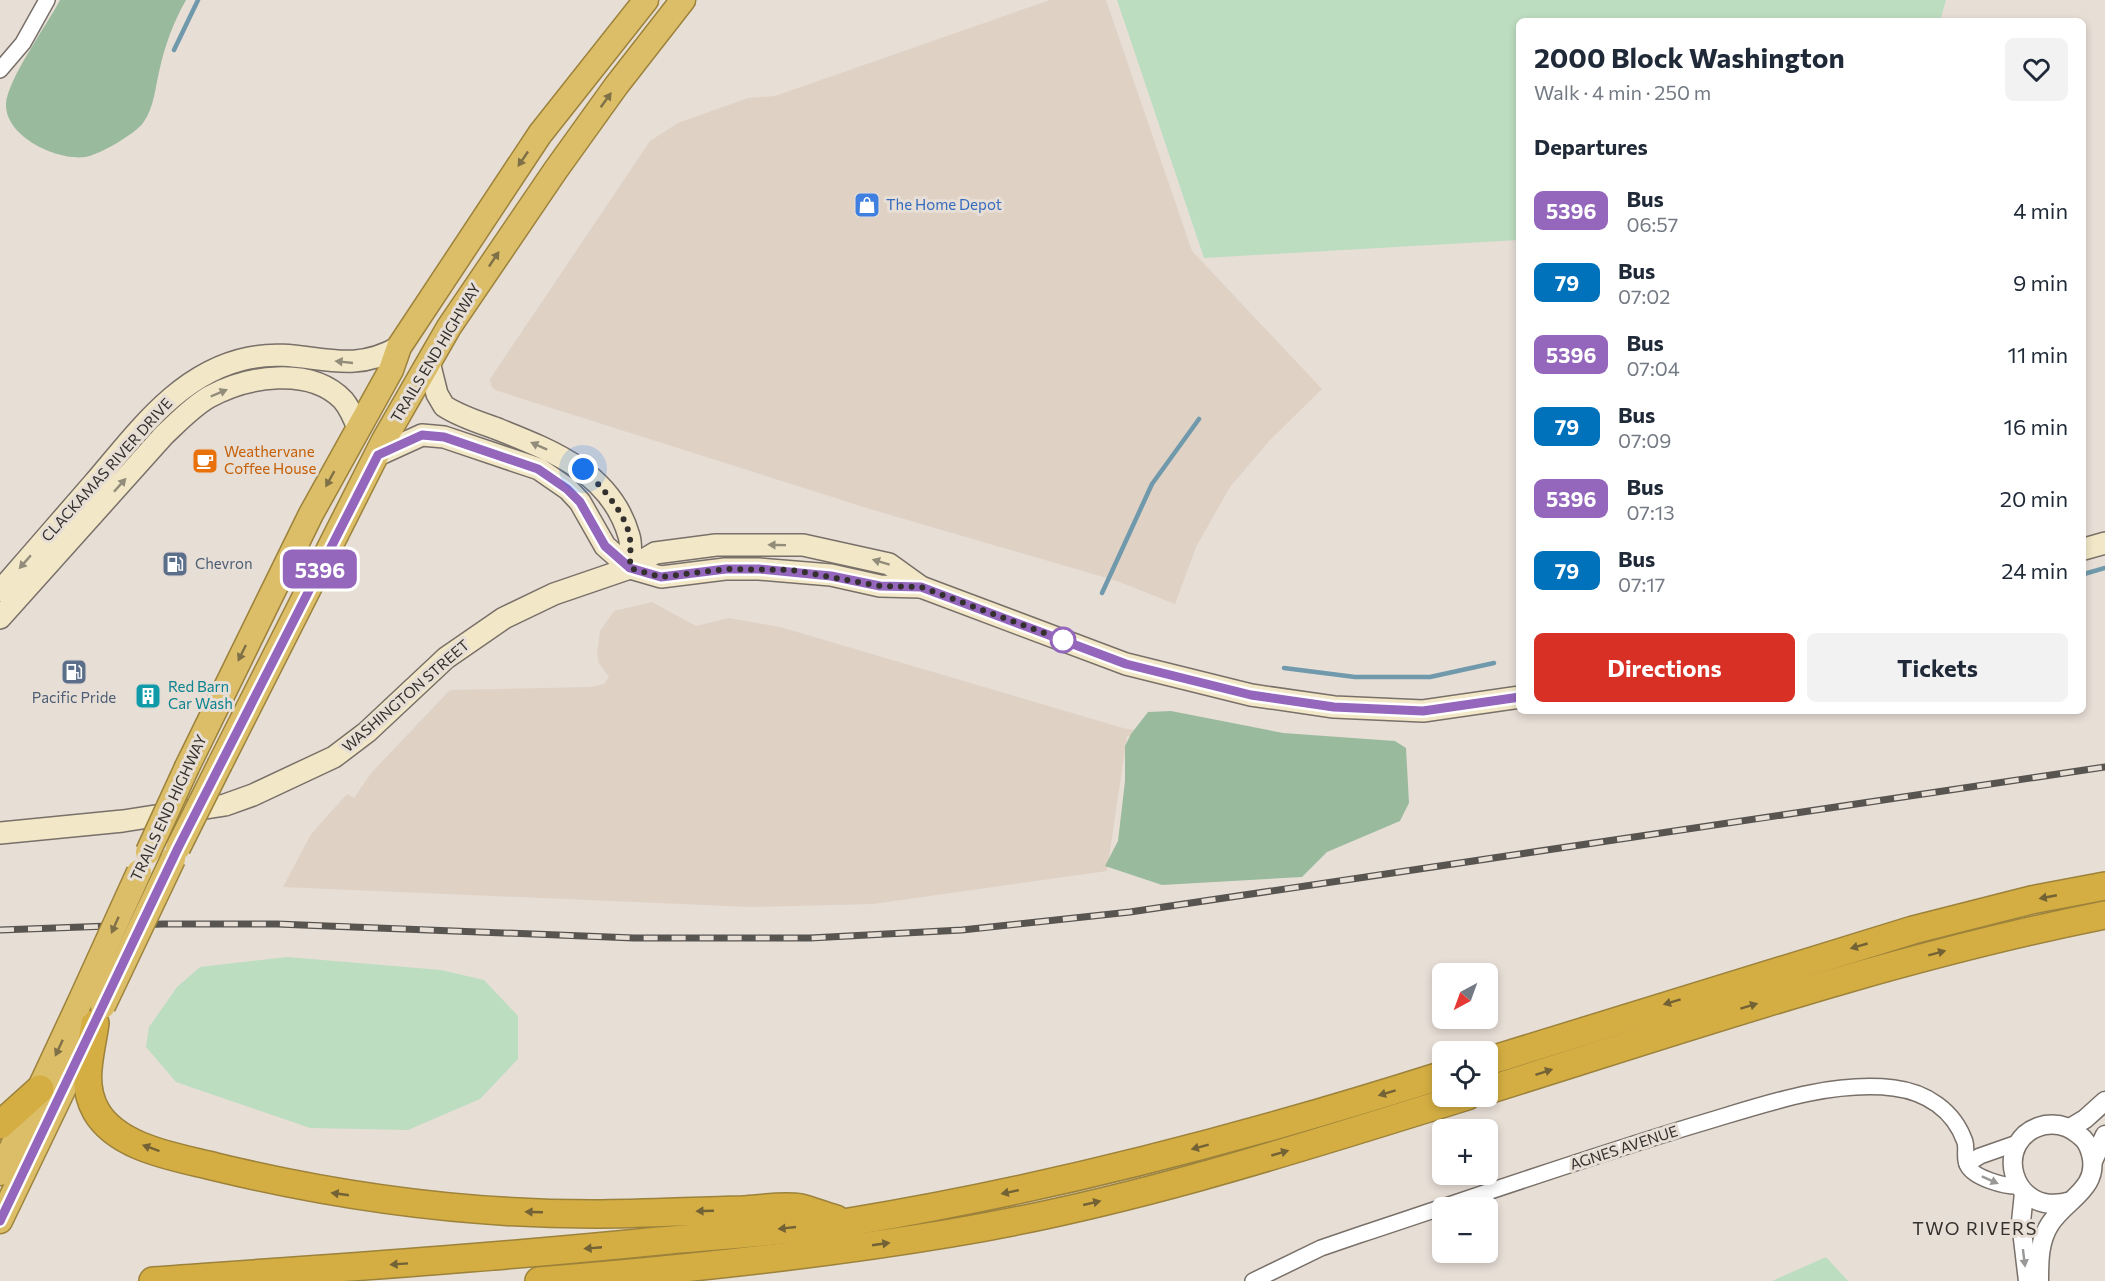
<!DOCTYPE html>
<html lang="en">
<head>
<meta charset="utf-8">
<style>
  body { margin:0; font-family:Commissioner,sans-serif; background:#f2f2f3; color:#1f2937; height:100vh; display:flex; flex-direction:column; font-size:22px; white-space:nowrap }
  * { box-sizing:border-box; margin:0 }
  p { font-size:20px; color:#747a83 }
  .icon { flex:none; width:33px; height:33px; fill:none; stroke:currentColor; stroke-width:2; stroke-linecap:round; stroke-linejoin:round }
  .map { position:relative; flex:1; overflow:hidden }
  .drawer { position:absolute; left:1516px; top:18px; width:570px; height:696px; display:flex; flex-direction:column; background:#fff; border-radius:9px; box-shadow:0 3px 9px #0003 }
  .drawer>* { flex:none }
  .badge { padding:0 12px; border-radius:9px; font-size:21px; line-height:39px }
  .needle { width:39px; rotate:221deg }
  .buttons { position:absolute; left:1432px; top:963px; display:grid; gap:12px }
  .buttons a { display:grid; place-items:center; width:66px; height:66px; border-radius:9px; background:#fff; box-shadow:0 3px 9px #0003; font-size:30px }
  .you { position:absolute; width:30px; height:30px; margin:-15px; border:4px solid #fff; border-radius:50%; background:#1a73e8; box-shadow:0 0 0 9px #1a73e833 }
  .map>.badge { position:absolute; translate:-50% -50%; box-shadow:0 0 0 3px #fff }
  h2 { padding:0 18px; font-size:22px; line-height:54px }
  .round { display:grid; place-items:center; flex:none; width:63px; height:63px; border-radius:9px; background:#f2f2f3 }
  .headline { display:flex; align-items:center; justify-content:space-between; height:102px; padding:0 18px }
  h1 { font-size:28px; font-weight:700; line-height:45px }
  .primary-button { display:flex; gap:12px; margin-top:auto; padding:12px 18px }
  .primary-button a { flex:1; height:69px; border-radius:9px; background:#d93025; color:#fff; font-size:24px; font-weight:700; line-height:69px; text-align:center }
  .primary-button a+a { background:#f2f2f3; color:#1f2937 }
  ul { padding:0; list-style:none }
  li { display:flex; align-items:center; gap:18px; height:72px; padding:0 18px }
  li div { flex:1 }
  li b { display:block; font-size:22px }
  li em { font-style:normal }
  li .badge { min-width:66px; font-weight:700; text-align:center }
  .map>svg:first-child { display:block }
</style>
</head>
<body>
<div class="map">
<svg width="2105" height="1281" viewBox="0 0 2105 1281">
  <rect width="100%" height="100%" fill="#e7ded6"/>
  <!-- built -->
  <g fill="#dfd1c4">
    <path d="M1050 0H1106L1192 251 1322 389 1270 440 1230 487 1196 547 1175 604 1117 581 870 509 495 390 491 386 490 379 650 141 678 123 748 98 775 96Z"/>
    <path d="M652 602 696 626 729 618 780 627 1123 728 1143 732 1142 738 1127 736 1107 871 873 904 751 907 283 887 310 836 319 825 347 794 354 798 372 772 450 690 590 687 604 684 609 677 599 663 597 654 600 631 614 611Z"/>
  </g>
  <!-- green -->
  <g fill="#bdddc0">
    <path d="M1117 0H1946L1940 21H1520L1519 240 1204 258Z"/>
    <path d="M287 957 441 970 484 980 518 1016V1059L480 1099 408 1130 310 1128 176 1082 146 1047 149 1027 177 987 200 967Z"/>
    <path d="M1826 1257 1848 1281H1772Z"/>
  </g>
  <!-- forest -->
  <g fill="#9aba9d">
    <path d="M60 0H186C173 23 165 45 159 72 155 89 154 108 143 123 135 134 99 155 85 157 58 161 5 137 6 104 7 80 47 25 60 0Z"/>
    <path d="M1171 711 1283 733 1395 741 1406 748 1409 803 1400 821 1327 852 1302 877 1162 885 1105 866 1118 841 1125 781V746L1131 734 1148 712Z"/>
  </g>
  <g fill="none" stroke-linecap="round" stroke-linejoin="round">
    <!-- stream -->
    <g stroke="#7099ac" stroke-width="4.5">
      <path d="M174 50 198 0"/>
      <path d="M2084 574 2105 568"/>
      <path d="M1102 593 1152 484 1199 419"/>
      <path d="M1284 668 1355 677H1430L1494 663"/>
    </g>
    <!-- minor casing -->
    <g stroke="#787069" stroke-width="18">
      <g id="minor">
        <path d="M0 70 23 43 47 0"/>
        <path d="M1967 1164 1980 1156 2020 1142"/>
        <path d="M1253 1281 1321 1248 1359 1235C1471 1198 1582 1159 1695 1125 1757 1107 1828 1080 1894 1088 1926 1092 1954 1110 1965 1142 1967 1149 1964 1158 1967 1164 1972 1178 2006 1187 2019 1186"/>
      </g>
    </g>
    <!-- tertiary casing -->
    <g stroke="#787069" stroke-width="21">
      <g id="tertiary">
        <path d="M2070 1128 2085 1119 2105 1101"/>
        <path d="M2093 1161 2105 1135"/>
        <path d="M2024 1193 2021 1222 2028 1281"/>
        <path d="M2039 1281C2039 1261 2039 1241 2050 1224 2066 1199 2100 1189 2091 1154 2089 1146 2085 1139 2079 1135 2070 1127 2058 1123 2045 1125 1990 1137 2010 1220 2071 1201"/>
      </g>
    </g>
    <!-- secondary casing -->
    <g stroke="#787069" stroke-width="24">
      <g id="secondary">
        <path d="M429 362 437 394 444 406C459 416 478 422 495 428 550 450 611 472 629 536 632 545 630 558 630 568"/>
        <path d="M378 455 422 435 444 437 539 469 568 489 580 502 605 546 630 568 661 577 725 569H759L831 575 880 586 921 587"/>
        <path d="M2084 549 2105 543"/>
        <path d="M0 591C31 555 62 520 93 484 137 433 179 372 249 358 307 346 343 379 399 347"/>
        <path d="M0 618 164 435C179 421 192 407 209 397 247 376 310 366 343 400 350 408 354 418 358 428"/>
        <path d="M0 833 123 821 225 805 253 795 334 757 367 732 446 658 504 618 554 594 630 568 655 553 716 545H803L889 564 921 587 1126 664 1251 695 1334 707 1423 711 1520 697"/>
      </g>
    </g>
    <!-- trunk casing -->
    <g stroke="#9c823b" stroke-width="27">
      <g id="trunk">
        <path d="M220 764 384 440 449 327 555 171 616 86 683 0"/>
        <path d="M187 767 311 514 391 370 399 347 540 134 646 0"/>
        <path d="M0 1173 78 1006"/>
        <path d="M0 1221 90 1034"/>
      </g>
    </g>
    <!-- motorway casing -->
    <g stroke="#9c823b" stroke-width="30">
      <g id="motorway">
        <path d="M95 1023C91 1053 80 1083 96 1111 118 1149 177 1157 216 1167 340 1197 465 1214 593 1214 643 1214 693 1211 742 1210 761 1209 783 1205 801 1208 813 1211 824 1216 836 1219"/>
        <path d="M1488 1061 1913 930 2031 900 2105 886"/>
        <path d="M1488 1090C1693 1026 1894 957 2105 915"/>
        <path d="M0 1125 40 1089"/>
        <path d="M153 1281C322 1269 490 1258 659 1241 722 1235 786 1232 849 1222 1051 1189 1248 1137 1443 1075"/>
        <path d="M539 1281C676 1270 814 1256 951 1233 1126 1204 1297 1149 1467 1096"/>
      </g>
    </g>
    <!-- minor -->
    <use href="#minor" stroke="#fff" stroke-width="15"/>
    <!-- tertiary -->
    <use href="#tertiary" stroke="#fff" stroke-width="18"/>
    <!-- secondary -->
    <use href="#secondary" stroke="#f2e7c7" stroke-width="21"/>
    <!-- trunk -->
    <use href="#trunk" stroke="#dcbe68" stroke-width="24"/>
    <!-- motorway -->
    <use href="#motorway" stroke="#d4ae43" stroke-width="27"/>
    <!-- rail casing -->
    <g stroke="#585450" stroke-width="7">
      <path id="rail" d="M0 930 163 924H277L634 938H810L962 930 1130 912 2105 767"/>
    </g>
    <!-- rail -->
    <use href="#rail" stroke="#e7ded6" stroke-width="4.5" stroke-dasharray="14" stroke-linecap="butt"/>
    <!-- trunk-bridge casing -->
    <g stroke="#9c823b" stroke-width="27" stroke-linecap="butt">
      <g id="trunk-bridge">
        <path d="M178 848 220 764"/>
        <path d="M148 852 187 767"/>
        <path d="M78 1006 139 872"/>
        <path d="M103 1006 173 859"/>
      </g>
    </g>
    <!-- trunk-bridge -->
    <use href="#trunk-bridge" stroke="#dcbe68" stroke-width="24"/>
  </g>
  <!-- one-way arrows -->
  <defs><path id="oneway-solid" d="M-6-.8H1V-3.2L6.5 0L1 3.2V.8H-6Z" transform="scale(1.5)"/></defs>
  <g fill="#7f7048">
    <use href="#oneway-solid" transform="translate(606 100) rotate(-54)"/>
    <use href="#oneway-solid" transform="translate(523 159) rotate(124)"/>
    <use href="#oneway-solid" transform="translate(494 259) rotate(-56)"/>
    <use href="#oneway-solid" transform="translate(330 479) rotate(119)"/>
    <use href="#oneway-solid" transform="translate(242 653) rotate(116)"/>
    <use href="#oneway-solid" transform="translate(115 925) rotate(114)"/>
    <use href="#oneway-solid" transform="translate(59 1048) rotate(115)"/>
  </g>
  <g fill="#928c7a">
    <use href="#oneway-solid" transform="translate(344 362) rotate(-174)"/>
    <use href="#oneway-solid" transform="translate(219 393) rotate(-23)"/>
    <use href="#oneway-solid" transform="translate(539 446) rotate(-156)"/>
    <use href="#oneway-solid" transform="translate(120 485) rotate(-48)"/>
    <use href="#oneway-solid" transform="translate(777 545) rotate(-179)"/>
    <use href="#oneway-solid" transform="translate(25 562) rotate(131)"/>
    <use href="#oneway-solid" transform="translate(881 562) rotate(-163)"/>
  </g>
  <g fill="#736236">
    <use href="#oneway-solid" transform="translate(2048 897) rotate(169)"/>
    <use href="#oneway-solid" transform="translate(1859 946) rotate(164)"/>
    <use href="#oneway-solid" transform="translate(1937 953) rotate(-15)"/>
    <use href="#oneway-solid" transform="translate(1672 1002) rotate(163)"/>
    <use href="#oneway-solid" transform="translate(1749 1006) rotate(-17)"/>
    <use href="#oneway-solid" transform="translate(1544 1072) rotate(-18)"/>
    <use href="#oneway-solid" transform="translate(1387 1093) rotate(163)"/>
    <use href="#oneway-solid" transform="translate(1200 1147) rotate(165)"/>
    <use href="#oneway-solid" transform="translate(151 1148) rotate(-160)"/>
    <use href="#oneway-solid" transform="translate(1280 1153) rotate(-16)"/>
    <use href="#oneway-solid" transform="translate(1010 1192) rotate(168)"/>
    <use href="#oneway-solid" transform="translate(340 1194) rotate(-172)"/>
    <use href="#oneway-solid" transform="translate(1092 1203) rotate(-13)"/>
    <use href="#oneway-solid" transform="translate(705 1211) rotate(178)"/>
    <use href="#oneway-solid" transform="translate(534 1212) rotate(-178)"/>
    <use href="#oneway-solid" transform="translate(787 1228) rotate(174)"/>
    <use href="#oneway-solid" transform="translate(881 1244) rotate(-8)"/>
    <use href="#oneway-solid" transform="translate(593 1248) rotate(175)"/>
    <use href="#oneway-solid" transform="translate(399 1264) rotate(176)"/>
  </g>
  <g fill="#999896">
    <use href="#oneway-solid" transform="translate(1990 1180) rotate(24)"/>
    <use href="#oneway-solid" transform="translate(2024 1258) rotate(83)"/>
  </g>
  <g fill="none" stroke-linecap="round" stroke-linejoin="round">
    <!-- line casing -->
    <g stroke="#fff" stroke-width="14">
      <path id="line" d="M0 1221 178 848 378 455 422 435 444 437 538 469 567 489 580 502 605 546 630 568 661 577 726 569H759L831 576 880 586 921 587 1126 664 1251 695 1334 707 1423 711 1520 697"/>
    </g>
    <!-- line -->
    <use href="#line" stroke="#9467bd" stroke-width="9"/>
    <!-- walk -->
    <path stroke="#33302d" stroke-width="6" stroke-dasharray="0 10.8" d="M583 469C601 486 627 514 630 539 631 548 630 559 630 568L661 577 726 569 792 570 880 586 921 587 1063 640"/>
  </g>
  <!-- icons -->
  <defs>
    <g id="shop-square" transform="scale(1.35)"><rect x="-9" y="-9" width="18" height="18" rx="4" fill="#3f7fe0" stroke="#e7ded6"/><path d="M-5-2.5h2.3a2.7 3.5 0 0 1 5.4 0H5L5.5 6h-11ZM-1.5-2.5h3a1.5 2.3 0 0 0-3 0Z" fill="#fff"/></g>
    <g id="cafe-square" transform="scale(1.35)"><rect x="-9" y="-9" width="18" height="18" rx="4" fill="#e8710a" stroke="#e7ded6"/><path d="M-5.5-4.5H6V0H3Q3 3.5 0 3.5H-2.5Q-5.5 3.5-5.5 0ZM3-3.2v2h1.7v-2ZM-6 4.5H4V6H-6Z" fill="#fff"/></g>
    <g id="fuel-square" transform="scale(1.35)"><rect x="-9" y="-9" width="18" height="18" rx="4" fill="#5c6f8a" stroke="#e7ded6"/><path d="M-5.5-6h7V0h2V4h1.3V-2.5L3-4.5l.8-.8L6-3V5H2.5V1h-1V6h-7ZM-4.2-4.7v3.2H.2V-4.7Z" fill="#fff"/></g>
    <g id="building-square" transform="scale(1.35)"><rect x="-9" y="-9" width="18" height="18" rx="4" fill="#0f9aa8" stroke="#e7ded6"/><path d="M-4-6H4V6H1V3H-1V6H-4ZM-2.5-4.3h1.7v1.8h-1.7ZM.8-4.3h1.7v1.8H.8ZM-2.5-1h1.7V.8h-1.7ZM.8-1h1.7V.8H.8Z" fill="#fff"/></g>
  </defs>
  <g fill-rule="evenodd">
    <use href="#shop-square" x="867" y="205"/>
    <use href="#cafe-square" x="205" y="461"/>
    <use href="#fuel-square" x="175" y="564"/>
    <use href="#fuel-square" x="74" y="672"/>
    <use href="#building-square" x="148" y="696"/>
  </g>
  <!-- markers -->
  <circle fill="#fff" stroke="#9467bd" stroke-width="3" cx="1063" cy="640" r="12"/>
  <g text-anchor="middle" stroke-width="6" stroke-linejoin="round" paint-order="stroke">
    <!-- shop labels -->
    <g font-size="15" fill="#366cbe" stroke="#e7ded6" text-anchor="start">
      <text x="886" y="210">The Home Depot</text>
    </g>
    <!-- street labels -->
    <g font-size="15" fill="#33302d" stroke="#e7ded6">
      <text transform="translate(436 353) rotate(-59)" y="5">TRAILS END HIGHWAY</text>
      <text transform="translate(107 470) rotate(-48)" y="5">CLACKAMAS RIVER DRIVE</text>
      <text transform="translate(406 696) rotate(-41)" y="5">WASHINGTON STREET</text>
      <text transform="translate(169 808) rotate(-65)" y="5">TRAILS END HIGHWAY</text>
      <text transform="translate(1624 1148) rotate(-18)" y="5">AGNES AVENUE</text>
    </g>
    <!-- food labels -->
    <g font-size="15" fill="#c56008" stroke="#e7ded6" text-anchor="start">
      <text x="224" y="457">Weathervane<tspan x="224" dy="17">Coffee House</tspan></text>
    </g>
    <!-- service labels -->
    <g font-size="15" fill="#4e5e75" stroke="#e7ded6" text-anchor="start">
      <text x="195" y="569">Chevron</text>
      <text x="74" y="703" text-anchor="middle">Pacific Pride</text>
    </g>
    <!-- culture labels -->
    <g font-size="15" fill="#0d838f" stroke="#e7ded6" text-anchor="start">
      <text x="168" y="692">Red Barn<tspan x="168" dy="17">Car Wash</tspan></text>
    </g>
    <!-- quarter labels -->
    <g font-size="18" letter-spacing="1.5" fill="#33302d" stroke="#e7ded6">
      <text x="1975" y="1235">TWO RIVERS</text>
    </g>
  </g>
</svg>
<div class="buttons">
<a><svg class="needle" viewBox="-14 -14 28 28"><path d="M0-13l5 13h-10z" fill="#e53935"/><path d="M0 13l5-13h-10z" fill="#747a83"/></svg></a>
<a><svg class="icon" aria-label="locate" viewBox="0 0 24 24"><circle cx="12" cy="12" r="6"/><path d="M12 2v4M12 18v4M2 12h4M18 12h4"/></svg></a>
<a>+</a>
<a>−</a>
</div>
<div class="you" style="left:583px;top:469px"></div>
<b class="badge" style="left:320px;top:569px;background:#9467bd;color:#fff">5396</b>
<section class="drawer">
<div class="headline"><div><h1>2000 Block Washington</h1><p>Walk · 4 min · 250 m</p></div><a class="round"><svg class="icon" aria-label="heart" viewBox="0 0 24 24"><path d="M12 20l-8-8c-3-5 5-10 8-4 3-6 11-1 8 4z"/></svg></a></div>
<h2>Departures</h2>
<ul>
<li><span class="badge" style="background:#9467bd;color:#fff">5396</span><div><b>Bus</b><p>06:57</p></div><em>4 min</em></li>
<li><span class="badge" style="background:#0072bc;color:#fff">79</span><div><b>Bus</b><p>07:02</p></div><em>9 min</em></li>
<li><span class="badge" style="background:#9467bd;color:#fff">5396</span><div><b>Bus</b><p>07:04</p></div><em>11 min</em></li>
<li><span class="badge" style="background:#0072bc;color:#fff">79</span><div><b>Bus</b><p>07:09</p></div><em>16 min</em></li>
<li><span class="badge" style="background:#9467bd;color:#fff">5396</span><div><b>Bus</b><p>07:13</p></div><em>20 min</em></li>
<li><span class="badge" style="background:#0072bc;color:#fff">79</span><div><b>Bus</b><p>07:17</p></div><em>24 min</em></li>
</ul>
<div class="primary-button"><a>Directions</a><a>Tickets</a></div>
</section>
</div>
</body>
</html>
